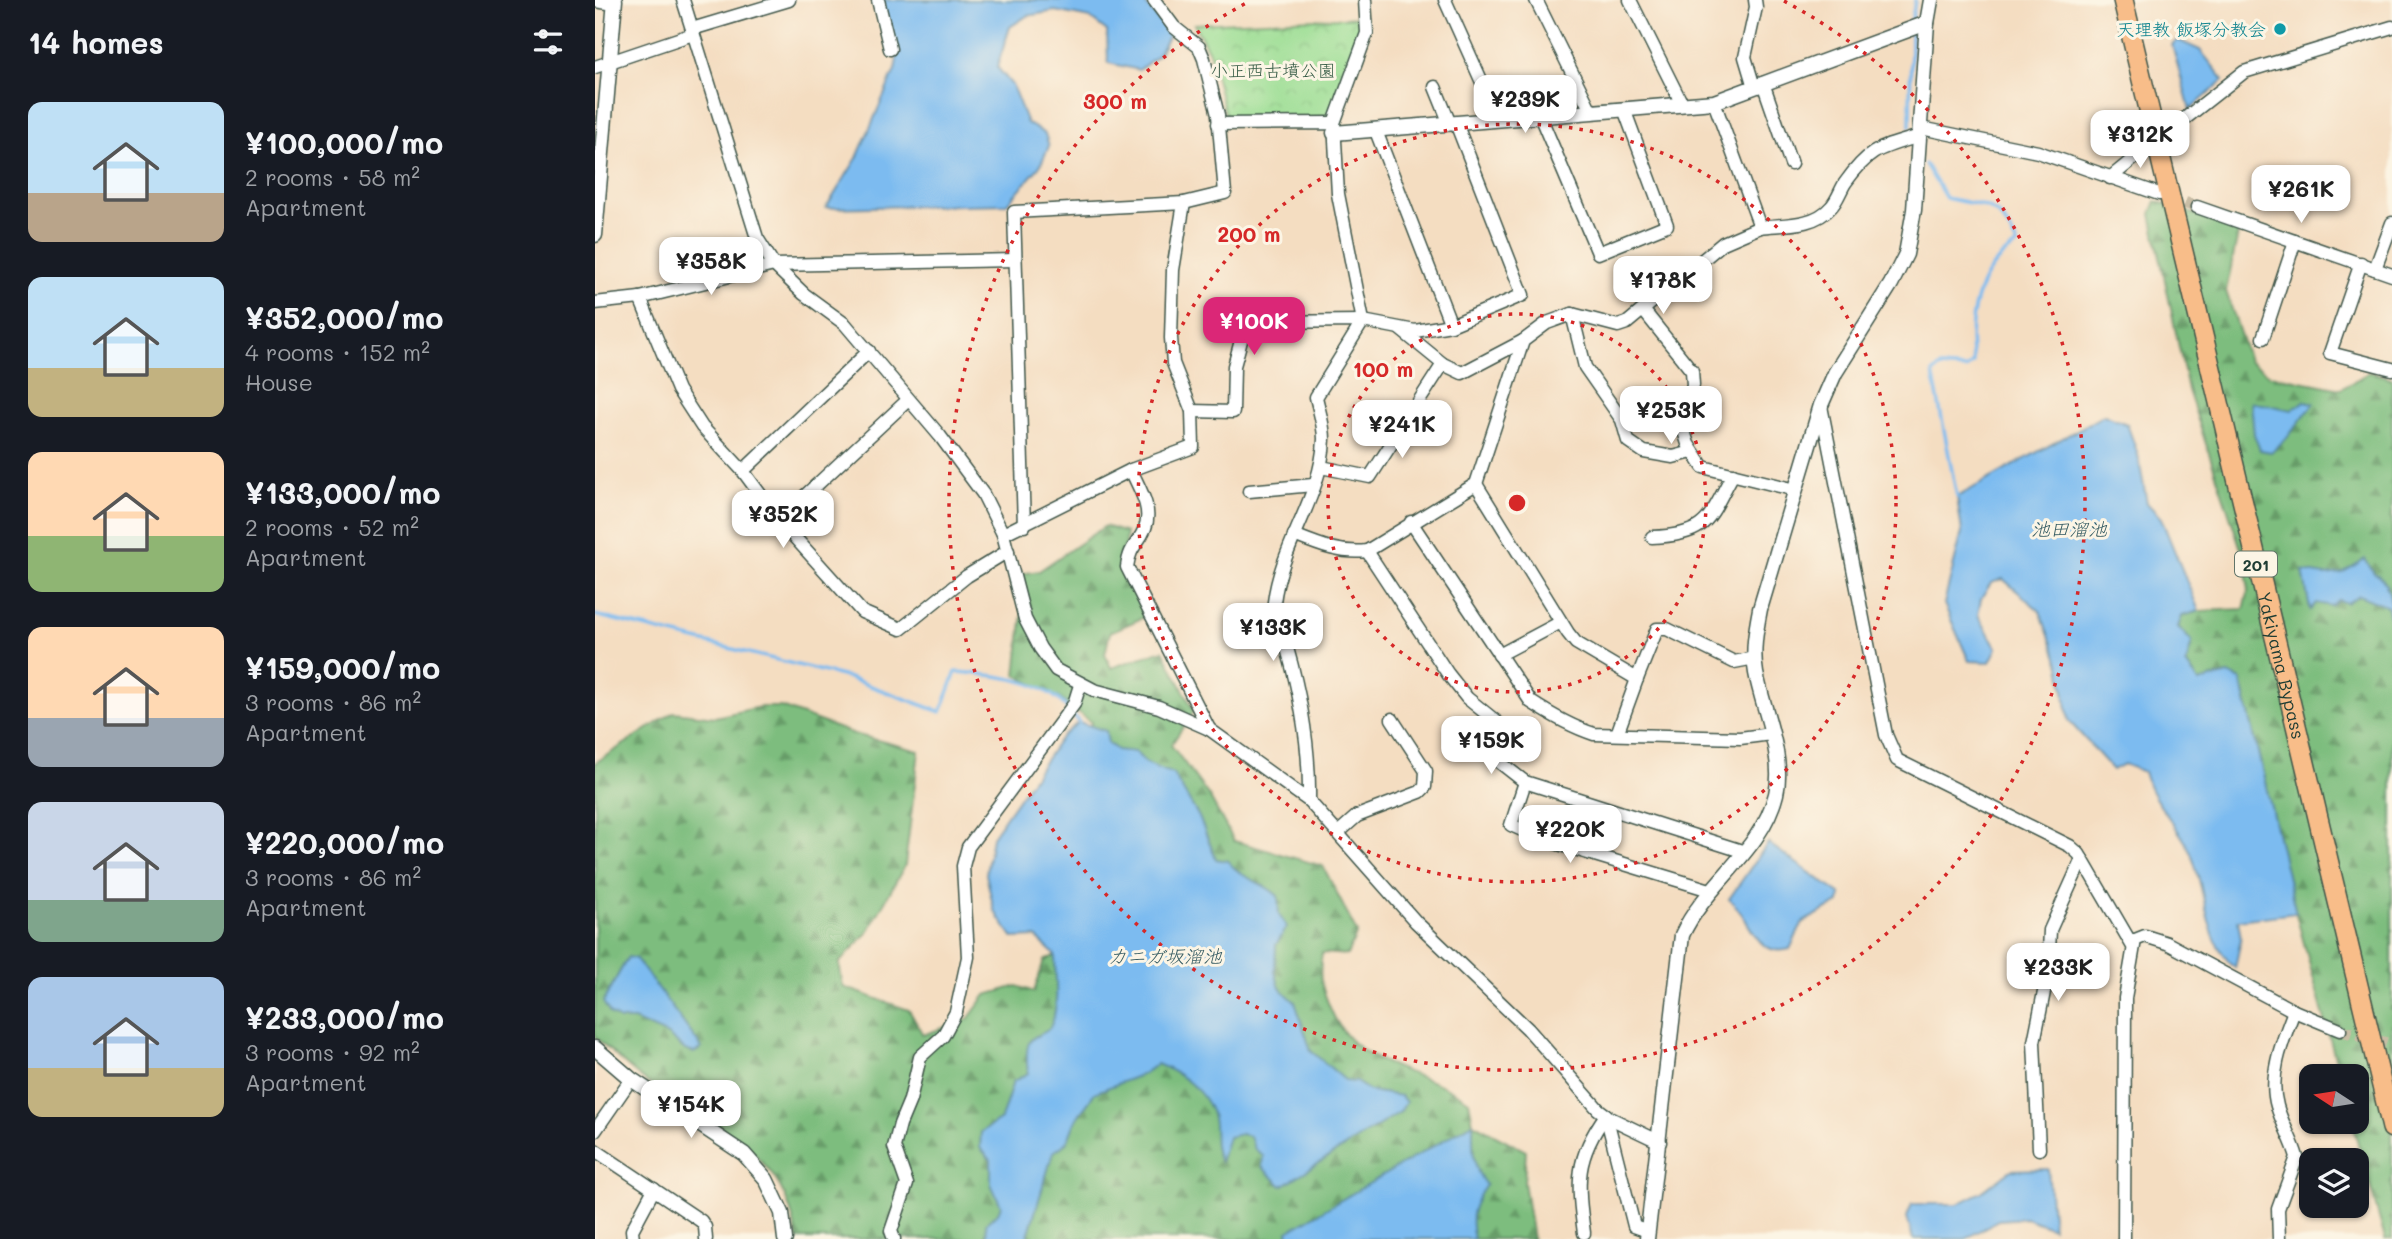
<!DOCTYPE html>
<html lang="en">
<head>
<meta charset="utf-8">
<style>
  body { margin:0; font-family:Mali,"Klee One",sans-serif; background:#242831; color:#f1f3f6; height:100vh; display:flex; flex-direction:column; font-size:26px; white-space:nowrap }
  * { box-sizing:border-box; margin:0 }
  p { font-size:23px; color:#9ea1a6 }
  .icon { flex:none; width:38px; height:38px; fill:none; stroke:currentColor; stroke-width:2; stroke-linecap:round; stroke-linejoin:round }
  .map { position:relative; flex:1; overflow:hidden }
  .details { display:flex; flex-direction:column; background:#171b24; width:595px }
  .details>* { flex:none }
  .needle { width:46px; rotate:282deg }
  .controls { position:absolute; left:1704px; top:1064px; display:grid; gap:14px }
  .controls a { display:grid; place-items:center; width:70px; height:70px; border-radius:14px; background:#171b24; box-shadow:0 2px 5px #0004; font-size:35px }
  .price { position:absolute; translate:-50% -60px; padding:0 16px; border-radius:14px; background:#fff; color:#222; font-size:23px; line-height:46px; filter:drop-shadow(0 2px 4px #0008) }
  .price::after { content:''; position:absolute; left:50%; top:42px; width:21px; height:16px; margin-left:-10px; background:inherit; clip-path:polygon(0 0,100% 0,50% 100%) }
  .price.current { background:#db2777; color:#fff }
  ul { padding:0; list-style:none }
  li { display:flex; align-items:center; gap:21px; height:175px; padding:0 28px }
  li span { display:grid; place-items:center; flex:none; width:196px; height:140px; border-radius:14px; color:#555 }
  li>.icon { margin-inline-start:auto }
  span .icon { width:84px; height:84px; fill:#fffc; stroke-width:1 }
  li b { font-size:30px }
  h2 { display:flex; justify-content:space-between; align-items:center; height:84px; padding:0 28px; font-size:30px }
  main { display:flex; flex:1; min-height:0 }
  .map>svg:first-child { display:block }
  .forest { fill:url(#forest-firs); stroke:#4e7d59; stroke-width:2 }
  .park { fill:url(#park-crowns); stroke:#5e8e64; stroke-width:2 }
  .water { fill:#7bbbf0; stroke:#4d7c92; stroke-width:2 }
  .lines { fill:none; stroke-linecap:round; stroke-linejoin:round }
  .stream { stroke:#7bbbf0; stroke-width:3.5 }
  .minor-tunnel { stroke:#c9bda5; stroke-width:12; stroke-dasharray:12 6; stroke-linecap:butt }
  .minor-casing { stroke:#3f5549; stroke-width:15 }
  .tertiary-casing { stroke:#3f5549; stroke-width:17 }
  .trunk-casing { stroke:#3f5549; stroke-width:22 }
  .minor { stroke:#fff; stroke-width:12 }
  .tertiary { stroke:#fff; stroke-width:14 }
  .trunk { stroke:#f8bd89; stroke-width:19 }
  .ring { fill:none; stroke:#d62828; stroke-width:3.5; stroke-dasharray:3.5 7 }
  .culture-dot { fill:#0f9aa8; stroke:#fcf5e5; stroke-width:2.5 }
  .labels { text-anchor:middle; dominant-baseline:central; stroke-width:6; stroke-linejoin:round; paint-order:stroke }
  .shield { fill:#fcf5e5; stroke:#617469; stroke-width:2 }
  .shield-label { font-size:16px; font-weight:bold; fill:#1f3d34 }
  .culture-label { font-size:18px; fill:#0d838f; stroke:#fcf5e5; text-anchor:end }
  .park-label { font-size:18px; fill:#385d47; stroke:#fcf5e5 }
  .street-label { font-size:18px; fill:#1f3d34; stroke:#fcf5e5 }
  .water-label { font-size:19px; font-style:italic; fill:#365c63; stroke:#fcf5e5 }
  .centre { fill:#d62828; stroke:#fcf5e5; stroke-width:3.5 }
  .ring-label { font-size:21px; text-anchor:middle; font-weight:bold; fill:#d62828; stroke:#fcf5e5; stroke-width:6; stroke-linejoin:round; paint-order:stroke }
</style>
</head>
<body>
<main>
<section class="details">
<h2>14 homes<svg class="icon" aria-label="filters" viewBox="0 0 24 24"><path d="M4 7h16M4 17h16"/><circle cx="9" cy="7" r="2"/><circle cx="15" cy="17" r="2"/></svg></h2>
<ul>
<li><span style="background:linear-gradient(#bfe0f5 65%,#b9a48a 0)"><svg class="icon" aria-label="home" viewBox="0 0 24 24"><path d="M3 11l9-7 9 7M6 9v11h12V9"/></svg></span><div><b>¥100,000/mo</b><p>2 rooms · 58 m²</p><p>Apartment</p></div></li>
<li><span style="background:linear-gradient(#bfe0f5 65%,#c2b280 0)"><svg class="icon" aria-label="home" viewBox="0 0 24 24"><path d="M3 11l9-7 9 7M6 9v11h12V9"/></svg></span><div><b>¥352,000/mo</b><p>4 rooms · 152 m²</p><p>House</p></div></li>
<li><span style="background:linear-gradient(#ffd9b3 60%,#8fb573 0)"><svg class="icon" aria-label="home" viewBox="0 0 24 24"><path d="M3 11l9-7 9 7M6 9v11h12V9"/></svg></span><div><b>¥133,000/mo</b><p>2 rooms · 52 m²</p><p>Apartment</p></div></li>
<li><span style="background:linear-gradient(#ffd9b3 65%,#9aa5b1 0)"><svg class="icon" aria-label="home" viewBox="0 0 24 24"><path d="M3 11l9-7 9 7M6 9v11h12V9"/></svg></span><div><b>¥159,000/mo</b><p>3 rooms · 86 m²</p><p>Apartment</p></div></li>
<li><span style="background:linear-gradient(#c9d6e8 70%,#7fa58c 0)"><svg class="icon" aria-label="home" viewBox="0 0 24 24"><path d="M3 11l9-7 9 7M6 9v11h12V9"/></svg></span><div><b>¥220,000/mo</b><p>3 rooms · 86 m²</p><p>Apartment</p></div></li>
<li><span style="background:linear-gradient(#a9c7e8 65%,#c2b280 0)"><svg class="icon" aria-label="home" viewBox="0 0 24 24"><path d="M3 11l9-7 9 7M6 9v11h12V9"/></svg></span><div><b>¥233,000/mo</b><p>3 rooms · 92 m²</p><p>Apartment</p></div></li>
</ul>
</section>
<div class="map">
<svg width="1797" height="1239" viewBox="0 0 1797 1239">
  <defs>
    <pattern id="forest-firs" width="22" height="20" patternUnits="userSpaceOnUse" patternTransform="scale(1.75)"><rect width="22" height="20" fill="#7dbd7e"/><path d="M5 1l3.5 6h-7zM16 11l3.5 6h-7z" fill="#669b68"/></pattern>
    <pattern id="park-crowns" width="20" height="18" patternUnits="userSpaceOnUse" patternTransform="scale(1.75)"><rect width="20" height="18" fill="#9cde94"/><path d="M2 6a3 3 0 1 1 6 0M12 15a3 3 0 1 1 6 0" fill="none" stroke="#86bf80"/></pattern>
  </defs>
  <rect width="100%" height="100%" fill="#fcf5e5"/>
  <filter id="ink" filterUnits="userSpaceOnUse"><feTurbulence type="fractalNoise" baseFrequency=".0143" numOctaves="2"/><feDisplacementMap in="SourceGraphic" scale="14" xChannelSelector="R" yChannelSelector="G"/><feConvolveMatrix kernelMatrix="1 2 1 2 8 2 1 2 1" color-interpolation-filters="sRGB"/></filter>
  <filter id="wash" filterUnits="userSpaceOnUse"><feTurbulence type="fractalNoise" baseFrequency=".00686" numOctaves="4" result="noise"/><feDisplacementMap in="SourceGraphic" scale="28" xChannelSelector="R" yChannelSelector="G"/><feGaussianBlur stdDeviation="1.57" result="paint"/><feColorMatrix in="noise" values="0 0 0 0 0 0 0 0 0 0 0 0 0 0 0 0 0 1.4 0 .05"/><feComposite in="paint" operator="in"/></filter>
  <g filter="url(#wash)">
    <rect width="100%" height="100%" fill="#f4ddc1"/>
    <g class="forest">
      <path d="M1561,201L1644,229L1631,291L1654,361L1675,375L1746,389L1774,372L1797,378V1239H1790L1757,1122H1762V1076H1745L1701,914L1646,680L1633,674L1604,682L1591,663L1597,642L1583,627L1587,616L1604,611L1649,609L1654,590L1648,555L1593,390L1556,214Z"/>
      <path d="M510,526L531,533L528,566L552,616L515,632L510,654L516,668L568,650L599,711L576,745L614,796L639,841L728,866L762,933L752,955L727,953C723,979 726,986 736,1010C761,1071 824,1066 874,1101L878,1123L931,1151L929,1182L938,1239H202C190,1146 115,1129 49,1080C32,1067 16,1051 0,1037V763L79,712L120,717L165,707H186L259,734L324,751L310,865L273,932L244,963L248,987L314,1010L328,1035L373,1019L391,995L422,986L439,992L449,961L461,955L496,722L464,698L421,675L430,594L425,574L444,571Z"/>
    </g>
    <path class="park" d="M770,17L769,32L733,118L632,120L614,52L599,24Z"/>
    <g class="water">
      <path d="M287,0H548L574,35L563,55L544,70L513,63L512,31L495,18L460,11L432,16L415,27L402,67L417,85L432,123L450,134L454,146L445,166L412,204L231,208L262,158L300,70L302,59Z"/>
      <path d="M1583,40L1605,50L1629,80L1595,110L1577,45Z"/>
      <path d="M1709,401L1719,403L1691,439L1676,452L1665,450L1659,434L1656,402L1697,410Z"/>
      <path d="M1509,415L1532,424L1543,455L1552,503L1566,518L1604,611L1587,616L1583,627L1597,642L1591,664L1604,682L1633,674L1646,680L1701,913L1643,920L1646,939L1640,968C1607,939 1612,885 1593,847C1579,820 1558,804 1549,772L1529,764L1518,770L1474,721L1465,666L1445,611L1408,579L1396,583L1386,599L1383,615L1402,648L1395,662L1374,661L1349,604L1367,532L1362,497Z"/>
      <path d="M1770,559L1779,573C1797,580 1797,609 1797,629L1793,607L1764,595L1751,603L1743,600L1736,606L1721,603L1715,610L1708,571L1729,575L1747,573Z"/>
      <path d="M484,722L511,731L513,743L522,750L540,752L551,763L578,774L604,817L621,859L633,861C647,880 666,880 683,896L684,915L692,927L681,945L680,972L685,988L700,1002L716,1051L751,1081L761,1082L775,1091L806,1096L811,1102L805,1112L687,1186L667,1167L668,1156L659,1148L655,1136L646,1134L633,1137L625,1162C618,1148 620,1139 619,1124C616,1095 588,1074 562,1064L548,1074L499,1093C495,1102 492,1104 486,1112C473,1129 480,1141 458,1152C450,1181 441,1209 432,1239H392L391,1223L403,1213L406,1206L396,1184V1160L385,1148L386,1132L406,1119L418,1082L433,1073C426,1020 451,1046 458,1020C464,999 460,978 460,955L441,937L418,938L399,910L391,874L397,837L467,736Z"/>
      <path d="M1173,843L1246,895L1244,903L1208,922L1195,949C1159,959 1156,916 1134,899Z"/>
      <path d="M33,957L41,959L107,1048L99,1053L90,1050L73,1035L39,1020H25L15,1014L8,1002Z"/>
      <path d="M878,1123C878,1145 876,1167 891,1185C878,1204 873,1215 879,1239H694L693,1231Z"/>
      <path d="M1453,1169L1458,1228L1431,1218L1403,1220L1370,1239H1318L1312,1217L1317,1204H1363L1385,1193L1416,1170Z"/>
    </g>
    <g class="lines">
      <g class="stream">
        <path d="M1316,26L1320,0"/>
        <path d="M1315,126L1316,33"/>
        <path d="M1330,164L1351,198C1392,208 1402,200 1422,245C1380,271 1372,318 1378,363L1371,369L1345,367L1338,373L1362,497"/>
        <path d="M0,615L251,677L346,712L361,672C397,675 447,678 472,708"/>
        <path d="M476,713L484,722"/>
      </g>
    </g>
  </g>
  <g filter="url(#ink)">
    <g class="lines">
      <g class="minor-tunnel">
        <path d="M1557,144L1583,124"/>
        <path d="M1573,197L1602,207"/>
        <path d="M1745,1030L1797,1045"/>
      </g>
      <g class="minor-casing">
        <g id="minor">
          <path d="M88,0L162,238L179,265L209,294L250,324L345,436L388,494L408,534L430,619L445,648L461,670L499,690L564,707L614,729L714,801L821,922L933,1029L1003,1109L1015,1118L1065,1142"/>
          <path d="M283,0L295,49"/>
          <path d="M850,0L904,120"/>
          <path d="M941,0L996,111"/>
          <path d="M1035,0L1087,104"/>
          <path d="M0,1L20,4"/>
          <path d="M97,29L194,0"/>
          <path d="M0,67L98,34"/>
          <path d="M1168,83L1196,164"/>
          <path d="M840,87L855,124"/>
          <path d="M1159,87L1150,57L1161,7L1160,0"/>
          <path d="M945,116L1003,253L1072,225L1029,109"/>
          <path d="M739,123L772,33L770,0"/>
          <path d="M623,124L739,123L743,194L768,321L721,397C724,410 729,426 729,439C727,496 686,545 679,602C678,618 687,633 692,648C706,697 715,750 714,801"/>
          <path d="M1583,124L1649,72L1797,27"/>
          <path d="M1326,128L1443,152L1564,194"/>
          <path d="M781,131L856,325"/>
          <path d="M1515,178L1548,151"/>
          <path d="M1602,207L1797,275"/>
          <path d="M1165,227C1188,224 1219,227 1236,207C1242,201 1245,191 1250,183C1275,148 1285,148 1325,136"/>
          <path d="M1766,263L1735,353L1797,369"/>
          <path d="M1780,269L1797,223"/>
          <path d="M45,298L83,390L107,427L148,471L184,520L267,612L306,629L372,576L413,551"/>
          <path d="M0,303L45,298L179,265L420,260"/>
          <path d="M1049,311L1097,371L1098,385L1088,428L1093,444L1108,467L1201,490"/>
          <path d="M977,314L990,367L1027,420L1033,441L1049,452L1078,457L1097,452"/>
          <path d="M805,329L848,364L867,373L928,341"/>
          <path d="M1668,338L1700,241"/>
          <path d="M1226,406L1291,735L1302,760L1475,846L1484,854L1537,945"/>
          <path d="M597,411L638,412L639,366L650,326L657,322L768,321L820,331L856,325L928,295L861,123"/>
          <path d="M726,467L775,477L848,364"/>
          <path d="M536,470C544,488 558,509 550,528C543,545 535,545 532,567L614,729"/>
          <path d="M148,471L274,351"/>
          <path d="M881,484L973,633L981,643L1042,679L1062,629H1072L1139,662L1160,658"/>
          <path d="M654,491L718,485"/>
          <path d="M184,520L313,400"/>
          <path d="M816,522L936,702C956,715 977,727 999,734L1145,738L1176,734"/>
          <path d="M429,526L419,212L589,203L630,193L623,115L609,59L604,47L579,27L559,0"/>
          <path d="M408,534L536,470L598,447L597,411L578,363L576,338L578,270L589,203"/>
          <path d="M699,535C724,545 745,554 772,551L881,484L928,341L952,323L977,314L1023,326L1032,323L1128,243L1165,227L1119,102"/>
          <path d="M1057,537C1114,535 1113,519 1138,474"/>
          <path d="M772,551L853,674L872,698L903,723L898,757L930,782L1150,852"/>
          <path d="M904,655L966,622"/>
          <path d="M1022,734L1042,679"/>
          <path d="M930,782L916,825L947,839L1115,890"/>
          <path d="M744,832L762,816L825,792L830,787L831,771L797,719"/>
          <path d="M1011,1115L1039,1226L1053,1231"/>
          <path d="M0,1131L36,1079"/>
          <path d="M1444,1149L1439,1042L1453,972L1455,930L1487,859"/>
          <path d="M0,1150L106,1221L110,1227L111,1239"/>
          <path d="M989,1233C982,1182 980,1158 1011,1115"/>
          <path d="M38,1239L37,1230L59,1189"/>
          <path d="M299,1239L296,1231L312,1184L299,1147L305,1124L315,1100L325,1057L348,1036L361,1012L373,957L368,866L373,847L479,704L485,685"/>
          <path d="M1529,1239L1530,998L1540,940L1550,936L1572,943L1699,1011L1745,1030"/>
          <path d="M1684,1239L1683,1209L1702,1157C1697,1139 1687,1124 1682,1106C1673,1075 1688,1040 1699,1011"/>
        </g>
      </g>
      <g class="tertiary-casing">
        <g id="tertiary">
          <path d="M739,133L1119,102L1332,23"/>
          <path d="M0,235L20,0"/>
          <path d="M0,1048L36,1079L149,1154L171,1179L187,1213L190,1239"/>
          <path d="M1052,1239L1087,935C1111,883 1167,851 1181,794C1190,756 1168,710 1161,673C1157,652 1161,630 1165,609L1226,405L1240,373L1296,284L1311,254L1319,210L1332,23L1336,0"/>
        </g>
      </g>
      <g class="trunk-casing">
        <g id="trunk">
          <path id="s1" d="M1528,0L1797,1128"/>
        </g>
      </g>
      <use href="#minor" class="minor"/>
      <use href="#tertiary" class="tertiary"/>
      <use href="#trunk" class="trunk"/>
    </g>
  </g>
  <g class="ring">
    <circle cx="922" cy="503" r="189"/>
    <circle cx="922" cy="503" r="379"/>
    <path d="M1189 1A568 568 0 1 1 655 1"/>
  </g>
  <circle class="culture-dot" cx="1685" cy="29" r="7"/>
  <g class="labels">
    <rect class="shield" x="1640" y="551.5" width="42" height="25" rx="5"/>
    <g class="shield-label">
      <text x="1661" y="564">201</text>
    </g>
    <g class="culture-label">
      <text x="1671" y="29">天理教 飯塚分教会</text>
    </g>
    <g class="park-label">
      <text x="678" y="70">小正西古墳公園</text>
    </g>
    <g class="street-label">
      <text stroke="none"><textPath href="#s1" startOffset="684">Yakiyama Bypass</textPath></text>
    </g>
    <g class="water-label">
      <text x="1474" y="528">池田溜池</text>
      <text x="570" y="955">カニガ坂溜池</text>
    </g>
  </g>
  <circle cx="922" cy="503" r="10" class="centre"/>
  <g class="ring-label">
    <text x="520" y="109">300 m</text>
    <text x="654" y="242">200 m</text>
    <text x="788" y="377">100 m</text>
  </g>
</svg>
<div class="controls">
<a><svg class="needle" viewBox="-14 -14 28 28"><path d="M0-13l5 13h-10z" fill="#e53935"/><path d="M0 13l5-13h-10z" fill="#9ea1a6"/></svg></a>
<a><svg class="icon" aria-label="layers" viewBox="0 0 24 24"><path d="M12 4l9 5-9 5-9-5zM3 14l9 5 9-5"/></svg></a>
</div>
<b class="price" style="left:930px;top:135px">¥239K</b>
<b class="price" style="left:1545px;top:170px">¥312K</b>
<b class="price" style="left:1706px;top:225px">¥261K</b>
<b class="price" style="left:116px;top:297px">¥358K</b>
<b class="price" style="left:1068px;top:316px">¥178K</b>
<b class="price current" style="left:659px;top:357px">¥100K</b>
<b class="price" style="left:1076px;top:446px">¥253K</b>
<b class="price" style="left:807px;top:460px">¥241K</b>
<b class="price" style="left:188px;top:550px">¥352K</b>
<b class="price" style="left:678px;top:663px">¥133K</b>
<b class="price" style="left:896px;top:776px">¥159K</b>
<b class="price" style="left:975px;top:865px">¥220K</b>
<b class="price" style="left:1463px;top:1003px">¥233K</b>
<b class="price" style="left:96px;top:1140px">¥154K</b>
</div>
</main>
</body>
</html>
